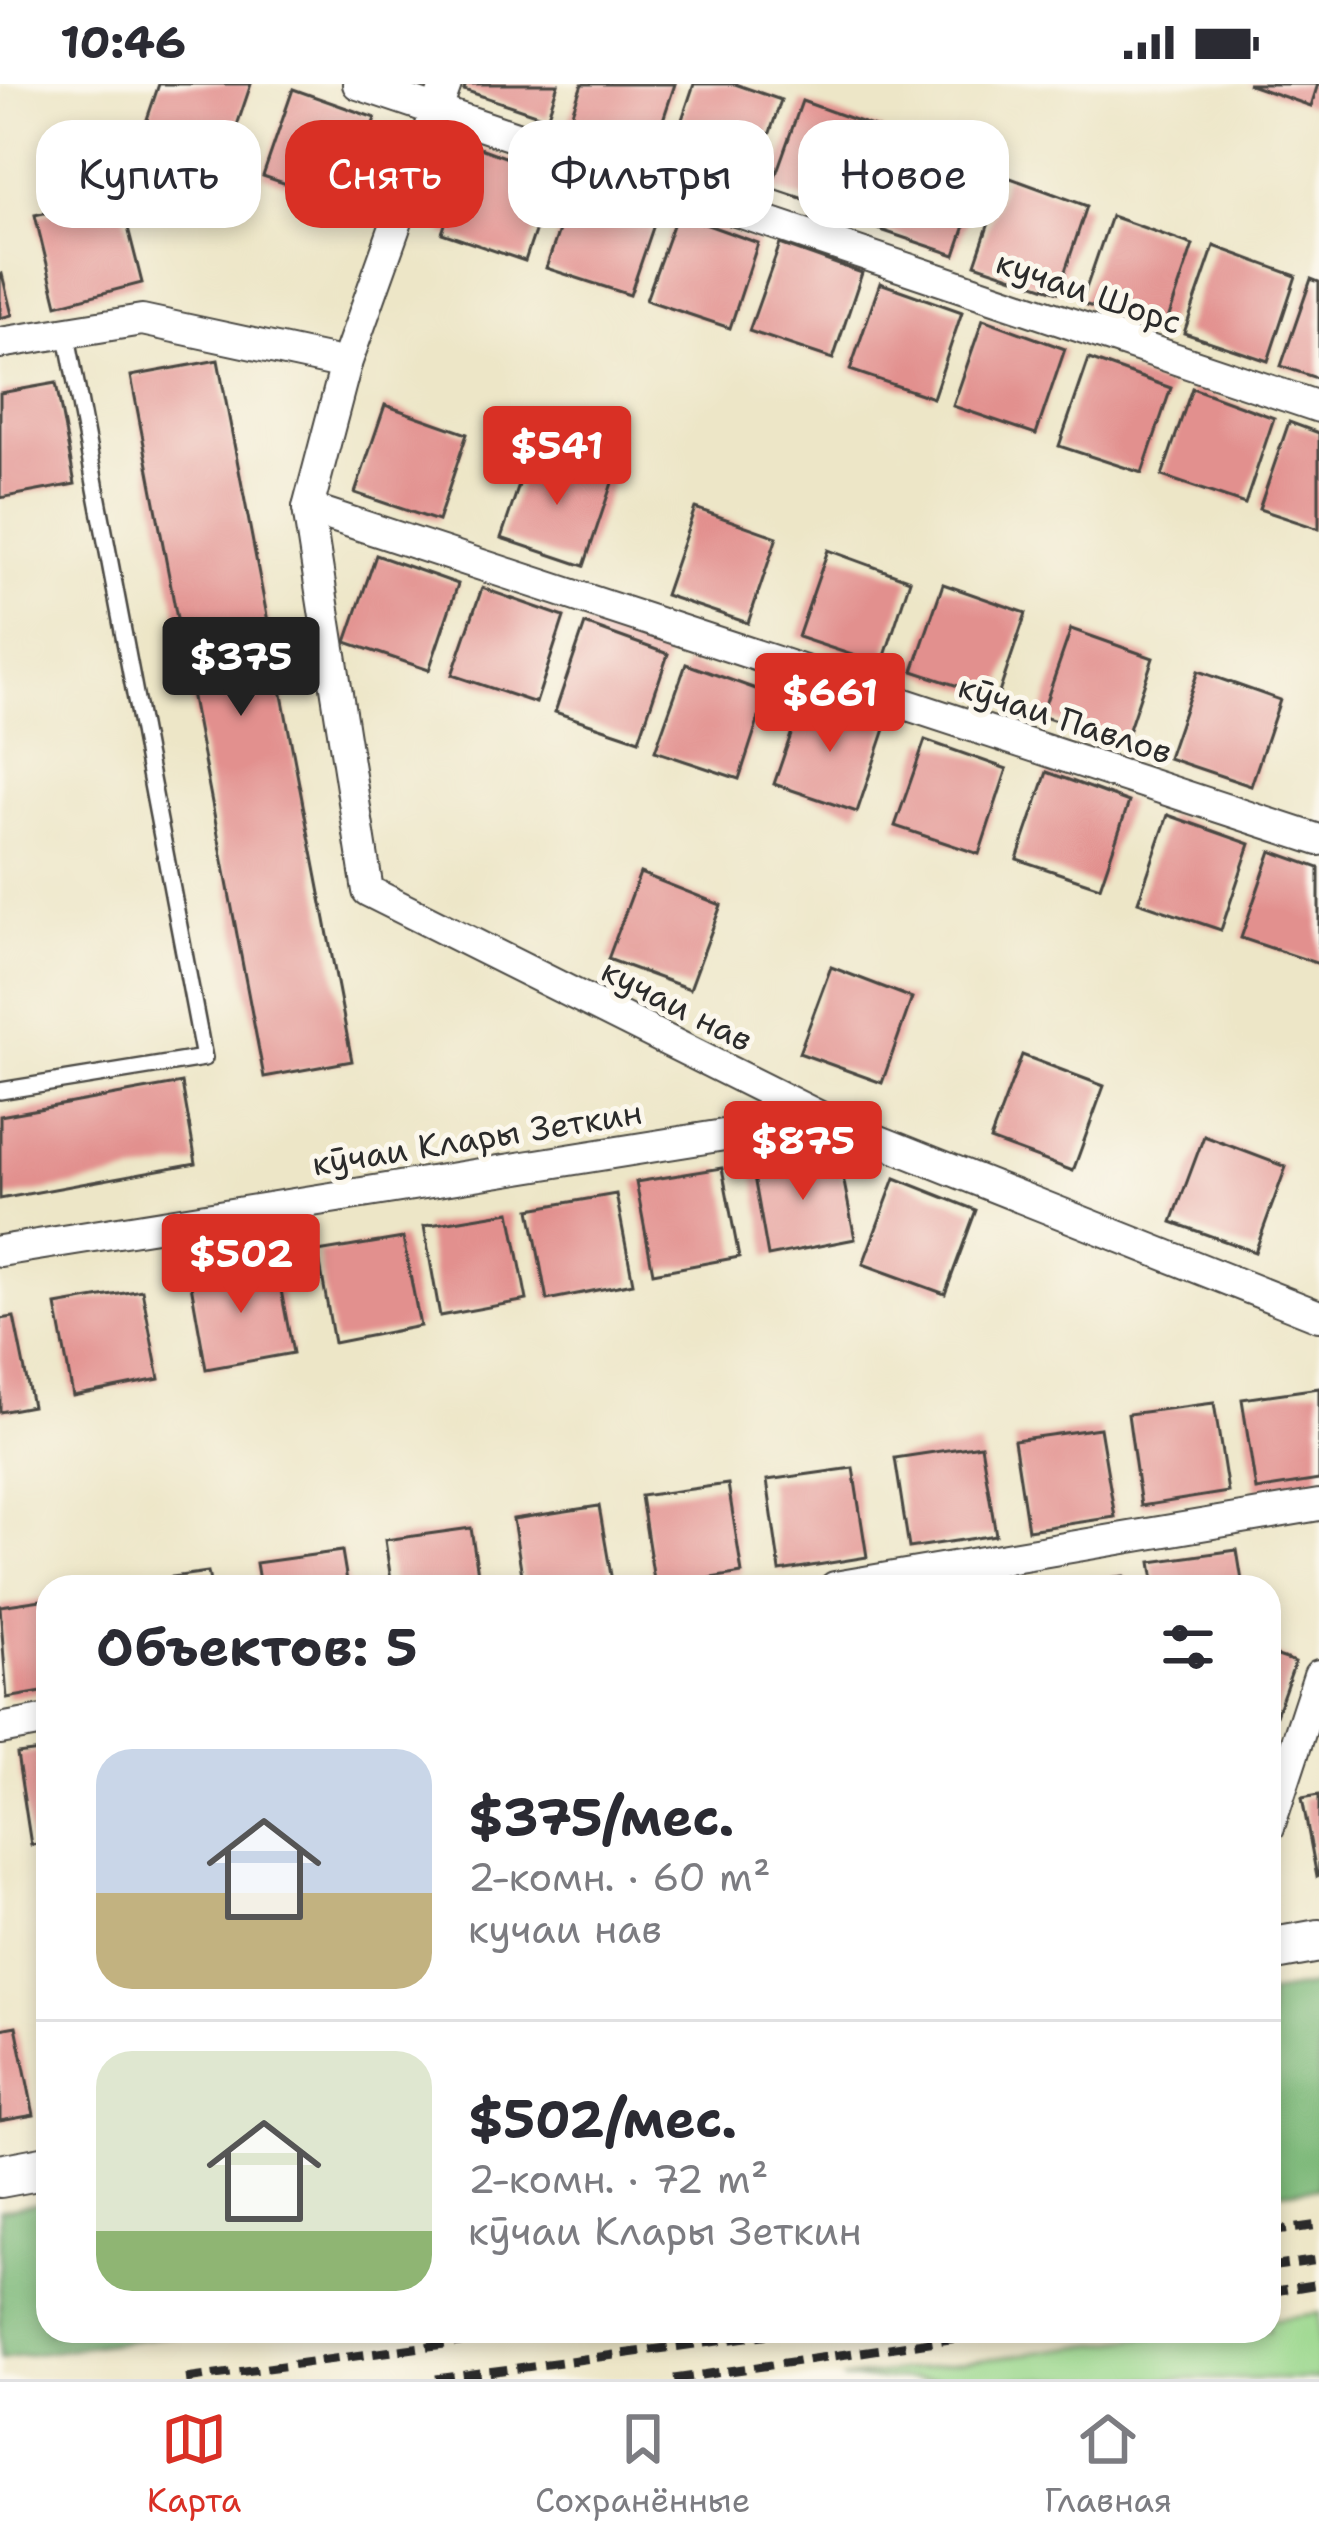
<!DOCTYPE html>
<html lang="ru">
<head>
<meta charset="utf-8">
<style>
  body { margin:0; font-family:"Shantell Sans",sans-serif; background:#f7f7f7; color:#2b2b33; height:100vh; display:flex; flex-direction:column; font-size:45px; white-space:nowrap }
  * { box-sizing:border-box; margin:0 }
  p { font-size:39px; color:#7c7c81 }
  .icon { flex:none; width:66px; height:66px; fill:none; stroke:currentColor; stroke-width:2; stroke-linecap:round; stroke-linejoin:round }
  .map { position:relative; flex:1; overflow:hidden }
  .side { position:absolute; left:36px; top:1491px; width:1245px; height:768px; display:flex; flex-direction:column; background:#fff; border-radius:36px; box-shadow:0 6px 18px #0003 }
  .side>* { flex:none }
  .banner { position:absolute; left:36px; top:36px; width:1248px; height:108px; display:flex; gap:24px }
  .price { position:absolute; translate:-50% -102px; padding:0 27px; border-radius:12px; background:#d93025; color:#fff; font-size:39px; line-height:78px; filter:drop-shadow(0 3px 6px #0008) }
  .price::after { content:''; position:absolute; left:50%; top:72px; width:36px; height:27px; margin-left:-18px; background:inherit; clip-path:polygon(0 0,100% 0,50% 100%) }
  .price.current { background:#222; color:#fff }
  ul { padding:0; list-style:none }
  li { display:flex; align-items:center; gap:36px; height:300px; padding:0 60px }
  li+li { border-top:3px solid #e1e1e2 }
  li span { display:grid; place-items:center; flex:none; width:336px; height:240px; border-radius:36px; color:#555 }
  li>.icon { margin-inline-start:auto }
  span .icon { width:144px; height:144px; fill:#fffc; stroke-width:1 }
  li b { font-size:51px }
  h2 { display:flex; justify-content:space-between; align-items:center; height:144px; padding:0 60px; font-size:51px }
  .pill { padding:0 42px; border-radius:36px; background:#fff; box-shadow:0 6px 18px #0003; font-size:42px; line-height:108px }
  .pill.current { background:#d93025; color:#fff }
  .status { display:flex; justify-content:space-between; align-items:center; height:84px; padding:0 60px; background:#fff; direction:ltr }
  .status svg { height:33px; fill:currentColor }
  .menu { display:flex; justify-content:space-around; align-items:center; height:168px; border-top:3px solid #e1e1e2; background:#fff; font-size:33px; color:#7c7c81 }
  .menu a { display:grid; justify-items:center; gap:6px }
  .menu .current { color:#d93025 }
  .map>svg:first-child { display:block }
  .green { fill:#9ad78c; stroke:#62815c; stroke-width:3 }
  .forest { fill:#7bb878; stroke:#537252; stroke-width:3 }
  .building { fill:#e2908e }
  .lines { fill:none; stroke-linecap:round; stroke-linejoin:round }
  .lane-casing { stroke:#484742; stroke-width:20 }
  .street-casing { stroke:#484742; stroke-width:34 }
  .secondary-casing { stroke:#484742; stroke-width:46 }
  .lane { stroke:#fff; stroke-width:15 }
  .street { stroke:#fff; stroke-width:30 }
  .secondary { stroke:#fff; stroke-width:42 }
  .rail { stroke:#2b2b2b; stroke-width:9; stroke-dasharray:18 9; stroke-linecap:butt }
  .labels { text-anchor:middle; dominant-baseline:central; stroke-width:10; stroke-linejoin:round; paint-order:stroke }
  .street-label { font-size:33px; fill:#2b2b2b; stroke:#fbf7ec }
</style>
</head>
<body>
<div class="status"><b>10:46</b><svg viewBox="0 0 49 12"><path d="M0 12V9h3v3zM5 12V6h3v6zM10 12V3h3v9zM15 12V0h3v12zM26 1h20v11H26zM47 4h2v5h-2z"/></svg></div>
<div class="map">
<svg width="1319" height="2295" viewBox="0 0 1319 2295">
  <rect width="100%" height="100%" fill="#fbf7ec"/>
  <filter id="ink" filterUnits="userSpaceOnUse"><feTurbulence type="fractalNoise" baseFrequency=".00833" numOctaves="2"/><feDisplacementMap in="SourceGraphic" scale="24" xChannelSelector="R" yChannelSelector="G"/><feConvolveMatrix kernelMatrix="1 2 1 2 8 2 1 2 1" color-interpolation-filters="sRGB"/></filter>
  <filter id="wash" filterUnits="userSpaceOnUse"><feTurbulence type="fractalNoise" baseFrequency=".004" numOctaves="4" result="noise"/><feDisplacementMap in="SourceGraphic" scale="48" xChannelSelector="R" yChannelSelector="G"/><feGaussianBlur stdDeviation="2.7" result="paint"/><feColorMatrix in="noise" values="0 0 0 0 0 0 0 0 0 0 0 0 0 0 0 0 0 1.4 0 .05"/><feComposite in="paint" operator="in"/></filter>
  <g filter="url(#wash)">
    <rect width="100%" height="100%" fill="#ede6c7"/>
    <path class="green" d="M1319,2229V2295H841L1191,2247H1269V2236Z"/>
    <g class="forest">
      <path d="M1319,1901V2104L1269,2109V1909Z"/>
      <path d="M48,2118V2247H199L0,2275V2126Z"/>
    </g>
    <g id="blocks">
      <g class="building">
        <path d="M159,0H251L225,77L142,50Z"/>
        <path d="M466,0H558L547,34L464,6Z"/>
        <path d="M582,0H675L652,69L568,40Z"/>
        <path d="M694,0H735L781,16L752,102L669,74Z"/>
        <path d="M1247,0H1318L1311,22Z"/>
        <path d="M293,5L375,34L346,120L263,92Z"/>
        <path d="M802,17L883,46L855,132L771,104Z"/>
        <path d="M902,56L984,86L955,171L872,143Z"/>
        <path d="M472,61L554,91L525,177L442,149Z"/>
        <path d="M1005,92L1087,122L1058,208L975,180Z"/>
        <path d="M576,96L659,126L630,211L546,184Z"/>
        <path d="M120,112L142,199L57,221L35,131Z"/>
        <path d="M677,130L758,159L730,244L646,216Z"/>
        <path d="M1111,132L1193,161L1164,247L1081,219Z"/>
        <path d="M780,160L862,189L833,275L749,247Z"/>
        <path d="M1214,162L1296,192L1268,277L1184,249Z"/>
        <path d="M2,190L12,231L0,234V191Z"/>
        <path d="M1311,195L1319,198V295L1281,282Z"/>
        <path d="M880,199L962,228L933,314L850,286Z"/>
        <path d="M983,235L1065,265L1036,350L953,322Z"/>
        <path d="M1089,275L1171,304L1142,389L1059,362Z"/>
        <path d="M218,276L352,977L264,993L131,292Z"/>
        <path d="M56,299L75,400L0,414V309Z"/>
        <path d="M1192,304L1274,334L1245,420L1162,392Z"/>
        <path d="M385,321L467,350L438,437L355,409Z"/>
        <path d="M1289,338L1319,349V445L1259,425Z"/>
        <path d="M531,366L613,396L584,482L501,454Z"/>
        <path d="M695,424L777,453L748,539L665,511Z"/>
        <path d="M828,466L910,496L882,581L798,553Z"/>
        <path d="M376,471L458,500L429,586L346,558Z"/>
        <path d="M943,500L1026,529L997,615L913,587Z"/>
        <path d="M482,504L564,533L536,619L452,591Z"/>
        <path d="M585,540L668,570L639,656L555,628Z"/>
        <path d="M1071,545L1153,574L1124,660L1041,632Z"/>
        <path d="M686,580L767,609L739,695L655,667Z"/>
        <path d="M1198,587L1280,616L1251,702L1168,674Z"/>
        <path d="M804,613L886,642L857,728L774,700Z"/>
        <path d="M925,656L1007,685L979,770L895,742Z"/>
        <path d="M1047,688L1129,718L1100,803L1017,775Z"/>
        <path d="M1168,731L1250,760L1221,846L1138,818Z"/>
        <path d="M1271,767L1319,784V880L1241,854Z"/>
        <path d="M640,789L721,821L690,905L608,875Z"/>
        <path d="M831,883L912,914L882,999L799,969Z"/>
        <path d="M1022,971L1104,1002L1073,1087L990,1056Z"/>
        <path d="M182,999L196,1079L0,1115V1032Z"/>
        <path d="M1204,1052L1286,1083L1255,1168L1172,1138Z"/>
        <path d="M838,1067L855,1155L768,1172L752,1081Z"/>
        <path d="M722,1084L739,1173L653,1189L636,1098Z"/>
        <path d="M895,1094L976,1126L945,1210L863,1180Z"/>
        <path d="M616,1110L633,1199L547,1216L530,1125Z"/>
        <path d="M510,1128L527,1216L440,1232L424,1142Z"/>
        <path d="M403,1154L420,1242L334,1259L318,1168Z"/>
        <path d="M276,1180L293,1269L206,1285L190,1195Z"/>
        <path d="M142,1206L159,1295L73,1312L56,1221Z"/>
        <path d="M14,1233L32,1322L0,1328V1235Z"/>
        <path d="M1319,1304V1396L1256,1406L1242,1315Z"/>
        <path d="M1214,1319L1228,1408L1141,1422L1128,1330Z"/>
        <path d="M1100,1344L1115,1433L1028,1446L1014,1356Z"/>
        <path d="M981,1361L996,1451L909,1464L895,1374Z"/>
        <path d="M853,1384L867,1473L780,1487L767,1396Z"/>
        <path d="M728,1400L742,1489L655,1503L641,1412Z"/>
        <path d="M599,1422L613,1503H524L513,1435Z"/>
        <path d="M471,1444L480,1503H392L385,1456Z"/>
        <path d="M1237,1466L1243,1503H1155L1151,1478Z"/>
        <path d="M342,1467L348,1503H260L256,1479Z"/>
        <path d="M208,1488L211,1503H122V1500Z"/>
        <path d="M1124,1492L1125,1503H1061L1060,1500Z"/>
        <path d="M48,1515V1607L7,1614L0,1522Z"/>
        <path d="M1269,1569L1295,1578L1270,1648L1269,1647Z"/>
        <path d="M48,1666V1759L31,1761L17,1670Z"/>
        <path d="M1319,1711V1792L1317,1793L1302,1714Z"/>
        <path d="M16,1942L34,2031L0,2037V1945Z"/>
      </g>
    </g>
  </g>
  <g filter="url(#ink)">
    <use href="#blocks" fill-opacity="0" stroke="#484742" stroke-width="3"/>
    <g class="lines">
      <g class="lane-casing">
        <path id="lane" d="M0,1007L204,974L67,252"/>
      </g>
      <g class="street-casing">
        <g id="street">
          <path d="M358,0L1319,323"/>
          <path d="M0,259L142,236L346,280L308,424L1319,756"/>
          <path d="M346,280L446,0"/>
          <path d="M308,424L368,807L824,1035L1319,1232"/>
          <path d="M0,1167L824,1035"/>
          <path d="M835,1503L1319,1421"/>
          <path d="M0,1645L48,1636"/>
          <path d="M1269,1743L1319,1591"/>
        </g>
      </g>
      <g class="secondary-casing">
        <g id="secondary">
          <path d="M1269,1866L1319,1857"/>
          <path d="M0,2092L48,2083"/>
        </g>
      </g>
      <use href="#lane" class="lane"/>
      <use href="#street" class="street"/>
      <use href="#secondary" class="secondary"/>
      <g class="rail">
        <path d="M1269,2148L1319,2141"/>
        <path d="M1269,2183L1319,2176"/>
        <path d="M1269,2208L1319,2200"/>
        <path d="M186,2295L540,2247"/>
        <path d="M436,2295L792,2247"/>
        <path d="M674,2295L1006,2247"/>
      </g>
    </g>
  </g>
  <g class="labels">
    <g class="street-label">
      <text transform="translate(1089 208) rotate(19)">кучаи Шорс</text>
      <text transform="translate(1065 635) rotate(18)">кӯчаи Павлов</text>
      <text transform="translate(677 921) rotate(27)">кучаи нав</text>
      <text transform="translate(477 1054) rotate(-9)">кӯчаи Клары Зеткин</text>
    </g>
  </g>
</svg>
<b class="price" style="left:557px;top:424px">$541</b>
<b class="price current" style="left:241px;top:635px">$375</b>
<b class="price" style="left:830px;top:671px">$661</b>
<b class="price" style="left:803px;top:1119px">$875</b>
<b class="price" style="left:241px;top:1232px">$502</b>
<div class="banner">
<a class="pill">Купить</a>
<a class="pill current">Снять</a>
<a class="pill">Фильтры</a>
<a class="pill">Новое</a>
</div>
<section class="side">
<h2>Объектов: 5<svg class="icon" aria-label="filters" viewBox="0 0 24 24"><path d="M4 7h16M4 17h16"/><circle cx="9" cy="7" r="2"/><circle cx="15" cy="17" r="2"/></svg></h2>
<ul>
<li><span style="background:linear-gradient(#c9d6e8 60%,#c2b280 0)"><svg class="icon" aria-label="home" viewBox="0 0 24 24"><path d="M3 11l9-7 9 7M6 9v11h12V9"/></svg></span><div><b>$375/мес.</b><p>2-комн. · 60 m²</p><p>кучаи нав</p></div></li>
<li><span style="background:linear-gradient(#dfe7d0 75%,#8fb573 0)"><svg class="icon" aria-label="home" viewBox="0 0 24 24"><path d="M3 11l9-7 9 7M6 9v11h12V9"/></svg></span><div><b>$502/мес.</b><p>2-комн. · 72 m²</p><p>кӯчаи Клары Зеткин</p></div></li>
</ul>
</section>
</div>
<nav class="menu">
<a class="current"><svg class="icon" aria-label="map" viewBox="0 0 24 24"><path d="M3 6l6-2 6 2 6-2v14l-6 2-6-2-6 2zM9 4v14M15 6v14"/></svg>Карта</a>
<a><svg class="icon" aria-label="saved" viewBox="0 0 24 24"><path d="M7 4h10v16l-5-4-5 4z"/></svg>Сохранённые</a>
<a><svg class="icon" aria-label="home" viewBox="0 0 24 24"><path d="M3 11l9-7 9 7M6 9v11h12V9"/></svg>Главная</a>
</nav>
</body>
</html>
